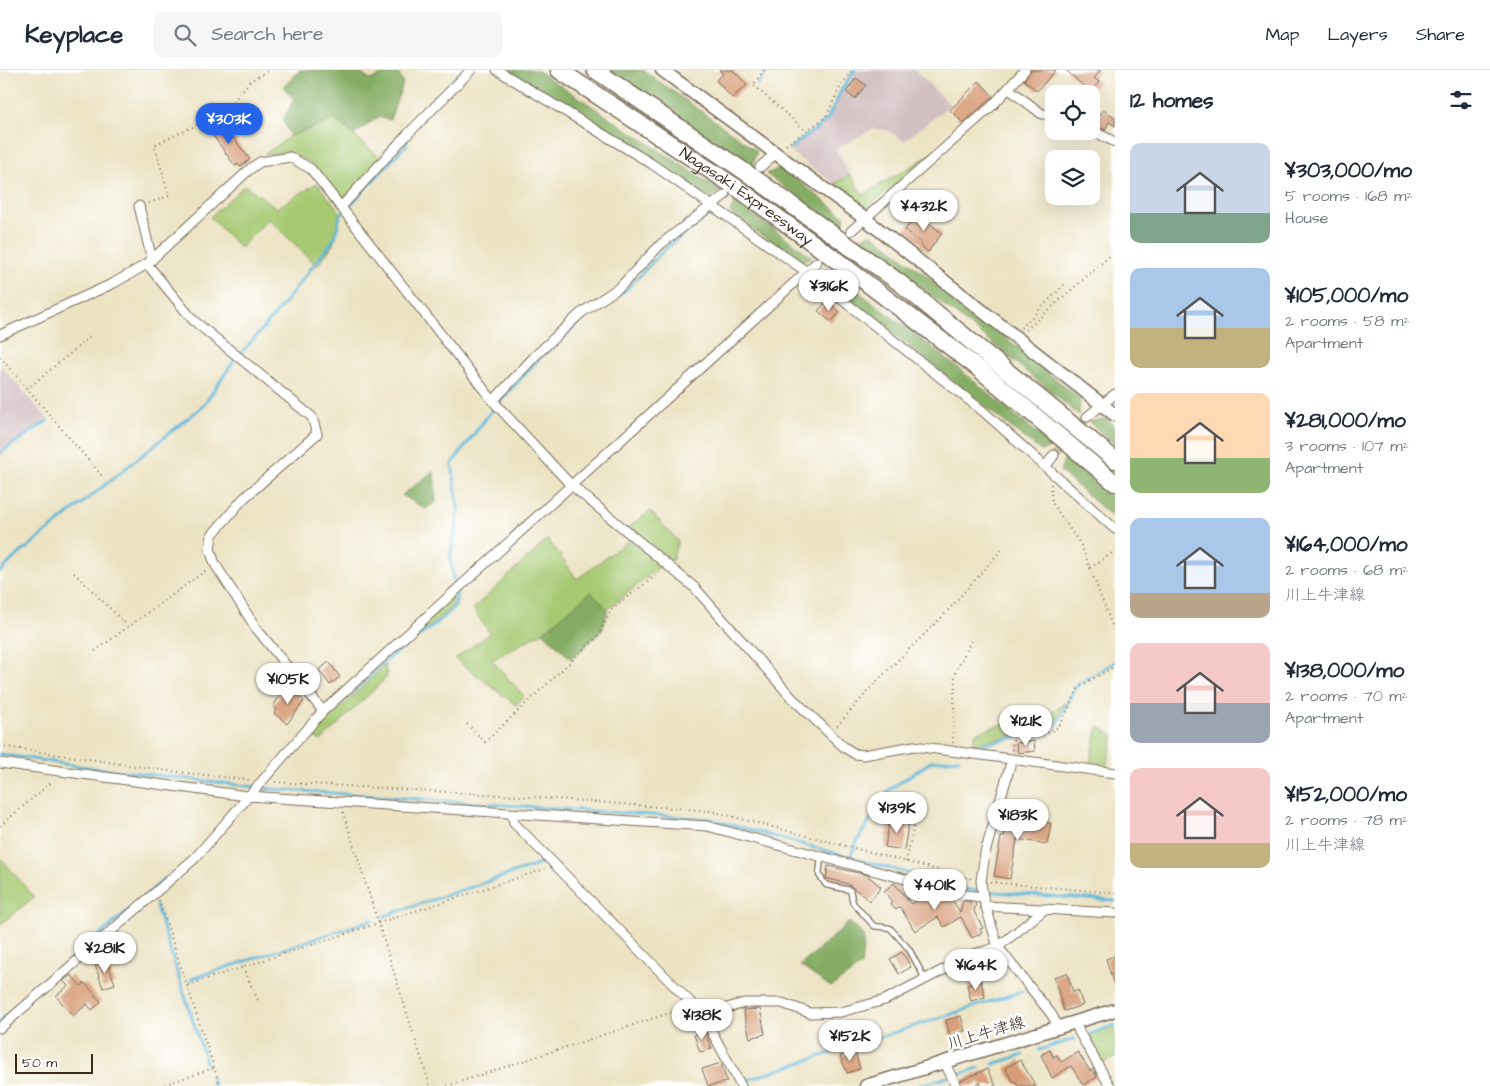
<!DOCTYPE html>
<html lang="en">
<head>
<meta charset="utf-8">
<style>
  body { margin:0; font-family:"Architects Daughter","Klee One",sans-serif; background:#f6f6f7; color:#1f2937; height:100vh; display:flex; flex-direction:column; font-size:19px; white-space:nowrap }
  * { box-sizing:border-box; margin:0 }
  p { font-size:16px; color:#747a83 }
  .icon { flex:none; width:28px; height:28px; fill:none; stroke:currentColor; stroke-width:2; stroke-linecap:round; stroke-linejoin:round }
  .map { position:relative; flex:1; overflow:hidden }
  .panel { display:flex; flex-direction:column; background:#fff; width:375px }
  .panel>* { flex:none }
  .fabs { position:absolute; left:1045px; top:15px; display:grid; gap:10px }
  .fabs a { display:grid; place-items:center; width:55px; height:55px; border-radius:10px; background:#fff; box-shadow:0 5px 20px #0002; font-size:25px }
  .scale { position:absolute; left:15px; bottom:12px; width:78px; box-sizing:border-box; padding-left:5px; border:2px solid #3b2a1e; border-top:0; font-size:14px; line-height:18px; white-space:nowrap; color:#3b2a1e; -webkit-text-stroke:4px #fff; paint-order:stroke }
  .price { position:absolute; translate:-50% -42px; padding:0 11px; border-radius:18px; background:#fff; color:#222; font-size:16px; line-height:32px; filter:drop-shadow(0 1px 2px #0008) }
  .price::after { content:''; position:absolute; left:50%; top:30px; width:15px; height:11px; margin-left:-8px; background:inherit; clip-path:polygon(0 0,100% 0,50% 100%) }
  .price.active { background:#2563eb; color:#fff }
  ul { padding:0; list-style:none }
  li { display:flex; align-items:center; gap:15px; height:125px; padding:0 15px }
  li span { display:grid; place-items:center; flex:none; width:140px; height:100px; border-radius:10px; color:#555 }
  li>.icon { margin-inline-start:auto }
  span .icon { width:60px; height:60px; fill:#fffc; stroke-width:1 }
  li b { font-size:21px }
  h2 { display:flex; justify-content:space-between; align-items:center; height:60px; padding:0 15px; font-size:21px }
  header { display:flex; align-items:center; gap:30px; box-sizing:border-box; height:70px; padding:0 25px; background:#fff; border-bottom:1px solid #e0e1e3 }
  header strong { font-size:24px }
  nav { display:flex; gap:28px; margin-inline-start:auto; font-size:18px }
  .search { width:350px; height:45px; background:#f6f6f7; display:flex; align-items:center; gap:12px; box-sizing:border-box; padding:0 18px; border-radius:10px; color:#747a83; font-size:19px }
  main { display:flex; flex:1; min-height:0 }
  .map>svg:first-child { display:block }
  .industrial { fill:#d2bfc1 }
  .green { fill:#a6c972; stroke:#707a48 }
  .forest { fill:#84ad64; stroke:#606c41 }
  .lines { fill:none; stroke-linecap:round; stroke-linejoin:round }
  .stream { stroke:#59b5d7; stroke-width:3 }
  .building { fill:#d89d79 }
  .street-tunnel { stroke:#c9bea2; stroke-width:9; stroke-dasharray:9 4.5; stroke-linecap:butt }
  .lane-casing { stroke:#796b58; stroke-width:7 }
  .street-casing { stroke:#796b58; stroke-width:11 }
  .secondary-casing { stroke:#796b58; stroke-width:15 }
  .highway-casing { stroke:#796b58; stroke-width:19 }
  .path { stroke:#796b58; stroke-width:2; stroke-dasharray:1 4; stroke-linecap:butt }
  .lane { stroke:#fff; stroke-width:4.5 }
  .street { stroke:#fff; stroke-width:9 }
  .secondary { stroke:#fff; stroke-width:12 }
  .highway { stroke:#fff; stroke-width:16 }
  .labels { text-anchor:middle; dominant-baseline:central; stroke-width:5; stroke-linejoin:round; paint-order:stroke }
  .street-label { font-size:16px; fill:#3b2a1e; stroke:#fff }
</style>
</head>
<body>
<header>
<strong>Keyplace</strong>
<div class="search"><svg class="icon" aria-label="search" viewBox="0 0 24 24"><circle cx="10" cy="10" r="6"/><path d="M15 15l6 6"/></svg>Search here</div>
<nav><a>Map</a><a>Layers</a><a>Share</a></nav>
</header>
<main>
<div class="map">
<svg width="1115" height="1016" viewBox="0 0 1115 1016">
  <rect width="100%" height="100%" fill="#fff"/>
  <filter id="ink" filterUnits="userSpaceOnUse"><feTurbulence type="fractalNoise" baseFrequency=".02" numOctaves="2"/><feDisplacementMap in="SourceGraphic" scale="10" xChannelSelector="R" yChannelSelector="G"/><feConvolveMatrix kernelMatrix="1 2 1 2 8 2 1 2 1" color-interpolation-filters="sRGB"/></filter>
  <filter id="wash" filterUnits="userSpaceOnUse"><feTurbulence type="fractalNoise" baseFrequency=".0096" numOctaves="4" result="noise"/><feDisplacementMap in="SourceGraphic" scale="20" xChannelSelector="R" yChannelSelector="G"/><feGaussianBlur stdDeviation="1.12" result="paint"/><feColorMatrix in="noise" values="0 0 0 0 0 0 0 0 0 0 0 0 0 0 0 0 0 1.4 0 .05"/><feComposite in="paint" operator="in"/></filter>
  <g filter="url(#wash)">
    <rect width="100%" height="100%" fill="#ece3c3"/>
    <g class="industrial">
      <path d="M857,0H915L950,35L904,71L887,60L873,59L836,79L850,104L835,114L786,79L826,49Z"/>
      <path d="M0,295L48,349L0,381Z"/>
    </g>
    <g class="green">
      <path d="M335,49L382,89L342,130L308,91L286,82L264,85L290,66Z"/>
      <path d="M933,83L867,138L835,114L850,104L863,125Z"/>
      <path d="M317,113L340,142L333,175L317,196L269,149L240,178L210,147L245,115L277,138Z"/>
      <path d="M650,441L678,471L672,491L629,457Z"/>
      <path d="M548,469L577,509L629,470L662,495L608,539L591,523L543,562L492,590L524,626L516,635L455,589L490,563L473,539Z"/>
      <path d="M454,525L452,537L433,554L395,580Z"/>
      <path d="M385,595L387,607L321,671L311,666Z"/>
      <path d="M1066,632L1055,652L1044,659L973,674L975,663L1003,654L1038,652Z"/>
      <path d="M1098,656L1114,666L1106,699L1089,696Z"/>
      <path d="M0,787L34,827L0,855Z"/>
      <path d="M1115,957V988L1103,993L1086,967Z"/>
    </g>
    <g class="forest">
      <path d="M300,0H356L370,10L392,0H397L403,13L390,50L378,47L354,65L335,49L290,66L283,50L294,29L283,17Z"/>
      <path d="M508,0H537L721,121L709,128L636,79Z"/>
      <path d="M609,0H643L757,81L752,96Z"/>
      <path d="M781,98L845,147L842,158L766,104Z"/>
      <path d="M735,131L812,187L800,192L730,143Z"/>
      <path d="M872,164L988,253L1080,329L1079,345L985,267L857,168Z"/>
      <path d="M827,198L941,284L1054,377L1041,381L824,209Z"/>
      <path d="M1106,348L1115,357V375L1089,352Z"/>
      <path d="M1065,386L1115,431V449L1060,401Z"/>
      <path d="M434,401L436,432L425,439L402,425Z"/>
      <path d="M591,522L608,539L602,561L571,589L543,562Z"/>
      <path d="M849,852L864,866L861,896L831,917L800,896Z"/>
    </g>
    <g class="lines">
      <g class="stream">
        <path d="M758,14L768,0"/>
        <path d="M791,78L827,50L842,19L855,0"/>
        <path d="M0,383L47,351"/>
        <path d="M0,502L13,489L203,336L233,292L274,246L335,168L340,146L407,74L403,60L463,0"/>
        <path d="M455,514L450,488L459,441L452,394L492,340L539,289L584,248L626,220L665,179L710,145"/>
        <path d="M970,677L1046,661L1057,654L1077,615L1115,592"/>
        <path d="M296,678L325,647L391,586L435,555L455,537L457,523"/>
        <path d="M0,684L78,696L272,719L710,749L969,820L1115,831"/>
        <path d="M850,787L857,771L890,719L932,691L959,689"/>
        <path d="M156,836L207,995"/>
        <path d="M384,846L543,793"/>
        <path d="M191,909L372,850"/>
        <path d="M36,920L166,808"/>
        <path d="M0,951L16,937"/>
        <path d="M1087,965L1115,955"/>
        <path d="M1039,980L1074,969"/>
        <path d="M993,994L1023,985"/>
        <path d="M957,1005L979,998"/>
        <path d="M211,1007L214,1016"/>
        <path d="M744,1011L1023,921"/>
        <path d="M918,1016L948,1007"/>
      </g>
    </g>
    <g id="blocks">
      <g class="building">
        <path d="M719,0H733L747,15L732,28L716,10L723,4Z"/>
        <path d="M1031,0H1056L1037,21L1024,10Z"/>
        <path d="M1066,0H1101L1094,8L1099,12L1090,22Z"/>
        <path d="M856,8L866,15L855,29L846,22Z"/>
        <path d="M979,11L993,26L963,53L950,40Z"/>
        <path d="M1103,40L1115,47V56L1109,52L1105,60L1095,54Z"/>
        <path d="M220,51L250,89L240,97L238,94L235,96L209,60Z"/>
        <path d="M917,144L942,163L928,182L920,175L921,173L905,160Z"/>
        <path d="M827,231L840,242L831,252L818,241Z"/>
        <path d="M329,592L340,607L330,615L319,600Z"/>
        <path d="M287,616L304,631L287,654L274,643L277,640L273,636Z"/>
        <path d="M1034,671L1035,681L1018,683L1016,673Z"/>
        <path d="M1008,746L1051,753L1047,774L1017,769L1010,809L994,806L1001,767H1004Z"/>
        <path d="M890,747L909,750L904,780L885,777Z"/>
        <path d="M828,796L867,805L881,817L870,831L848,814L826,808Z"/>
        <path d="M894,813L911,834L930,822L938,832L946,827L951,828L960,842L963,831L976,833L974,842L983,858L980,859L982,863L972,868L961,847L944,857L938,847L915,861L900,837L896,840L890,834L892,832L884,821Z"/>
        <path d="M902,882L911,897L899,904L890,889Z"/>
        <path d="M1115,886V911L1113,912L1106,889Z"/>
        <path d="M107,891L115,914L103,918L95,895Z"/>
        <path d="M1067,903L1073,922L1078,920L1083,935L1064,941L1054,907Z"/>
        <path d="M71,905L81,916L85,913L101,932L92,940L87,934L73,946L56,926L68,916L63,911Z"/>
        <path d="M981,911L985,927L971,931L967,915Z"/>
        <path d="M760,939L765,964L750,968L743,940Z"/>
        <path d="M961,946L965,961L950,965L946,950Z"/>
        <path d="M703,958L712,979L700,982L694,965L697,964L696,960Z"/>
        <path d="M1050,980L1053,987L1057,985L1061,992L1078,982L1090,1001L1093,999L1097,1007L1083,1015L1071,996L1052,1008L1041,985Z"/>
        <path d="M855,981L860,999L847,1003L840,986Z"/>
        <path d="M1020,990L1036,1016H1018L1015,1011L1013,1012L1005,998Z"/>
        <path d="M721,993L727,1012L708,1016L702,999Z"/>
        <path d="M987,999L996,1016H982L980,1012L972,1016H962L960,1011Z"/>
      </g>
    </g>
  </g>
  <g filter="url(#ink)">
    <use href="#blocks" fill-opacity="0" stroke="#796b58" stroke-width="1"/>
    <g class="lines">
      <path class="street-tunnel" d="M1054,385L1087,347"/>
      <g class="lane-casing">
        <path id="lane" d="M821,787L819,805L826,815L850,820L853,833L874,856L890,858L909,879L925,909"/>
      </g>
      <g class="street-casing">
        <g id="street">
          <path d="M497,0L652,94L807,202L984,342L1115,459"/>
          <path d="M1009,19L1042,44L1054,45"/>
          <path d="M1091,60L1115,72"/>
          <path d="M760,97L776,83"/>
          <path d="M139,136L152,190"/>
          <path d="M342,136L401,71L471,0"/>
          <path d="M851,161L992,36L1025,0"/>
          <path d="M147,194L193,250L312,347L317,364L243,429L212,465L210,479L215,494L256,558L323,641"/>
          <path d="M0,265L114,213L147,194L250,99L260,92L290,87L311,99L493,331L570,414L695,518L792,628L844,677L855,684L863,685L914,676L1115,703"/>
          <path d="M493,331L536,285L581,243L620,217L661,174L725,125"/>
          <path d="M1087,347L1115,324"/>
          <path d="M1046,396L1054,385"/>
          <path d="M1012,689L985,783L981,811L983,827L998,877L1052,945L1059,959"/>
          <path d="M0,693L247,726L707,756L965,825L983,827"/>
          <path d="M512,744L514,753L703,945L741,1016"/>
          <path d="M985,836L1115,843"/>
          <path d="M703,945L744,933H782L810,943L841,942L885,930L974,884L998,877L1045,839"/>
          <path d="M1076,953L1079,962L1110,1016"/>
          <path d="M0,958L195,788L323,641L817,192"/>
          <path d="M945,993L956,1016"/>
        </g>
      </g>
      <g class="secondary-casing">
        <g id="secondary">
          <path d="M662,0L864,148L1115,345"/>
          <path d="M866,1016L1115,940"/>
        </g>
      </g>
      <g class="highway-casing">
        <g id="highway">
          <path id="s1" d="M559,0L740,120L839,192L978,298L1115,413"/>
          <path d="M595,0L760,112L900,213L1115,390"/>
        </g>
      </g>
      <g class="path">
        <path d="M764,0L753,15L805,60"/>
        <path d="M786,75L826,47L840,17L852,0"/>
        <path d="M149,133L169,126L155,76L156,74L225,42L250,11L270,0"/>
        <path d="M1021,258L1067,212"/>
        <path d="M1026,260L1112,184"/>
        <path d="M0,287L102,406"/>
        <path d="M27,319L91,266"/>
        <path d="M1051,414L1052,433L1081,475L1115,563"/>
        <path d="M1090,498L1115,481"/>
        <path d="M74,503L129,557"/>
        <path d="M95,581L208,499"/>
        <path d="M467,654L485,672L597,567L612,539L660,502"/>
        <path d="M837,656L877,611L943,546L1003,478"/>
        <path d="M953,673L955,603L971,571"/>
        <path d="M0,676L169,701L250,710"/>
        <path d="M1012,680L1013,670L1045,664L1059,657L1079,617L1115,596"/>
        <path d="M275,712L518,726L711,741L973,809"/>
        <path d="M343,742L430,1016"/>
        <path d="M0,756L53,711"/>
        <path d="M906,792L914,755"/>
        <path d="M990,812L1115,823"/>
        <path d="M159,830L220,1016"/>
        <path d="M243,897L259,933"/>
        <path d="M188,915L545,799"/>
        <path d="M160,1016L214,998"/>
        <path d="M447,1016L682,939"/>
      </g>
      <use href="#lane" class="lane"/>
      <use href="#street" class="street"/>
      <use href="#secondary" class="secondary"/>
      <use href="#highway" class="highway"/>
    </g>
  </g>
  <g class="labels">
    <g class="street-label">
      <text stroke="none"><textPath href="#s1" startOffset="226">Nagasaki Expressway</textPath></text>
      <text transform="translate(986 963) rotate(-17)">川上牛津線</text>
    </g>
  </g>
</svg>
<div class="fabs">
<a><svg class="icon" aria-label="locate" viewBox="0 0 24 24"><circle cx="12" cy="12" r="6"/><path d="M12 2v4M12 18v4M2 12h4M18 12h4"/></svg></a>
<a><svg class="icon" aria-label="layers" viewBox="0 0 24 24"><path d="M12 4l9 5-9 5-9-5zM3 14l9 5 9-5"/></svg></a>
</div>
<div class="scale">50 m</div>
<b class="price active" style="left:229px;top:75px">¥303K</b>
<b class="price" style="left:924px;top:162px">¥432K</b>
<b class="price" style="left:829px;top:242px">¥316K</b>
<b class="price" style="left:288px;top:635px">¥105K</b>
<b class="price" style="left:1026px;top:677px">¥121K</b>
<b class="price" style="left:897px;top:764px">¥139K</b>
<b class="price" style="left:1018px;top:771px">¥183K</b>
<b class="price" style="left:935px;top:841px">¥401K</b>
<b class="price" style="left:105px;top:904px">¥281K</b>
<b class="price" style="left:976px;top:921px">¥164K</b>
<b class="price" style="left:702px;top:971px">¥138K</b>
<b class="price" style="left:850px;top:992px">¥152K</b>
</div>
<section class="panel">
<h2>12 homes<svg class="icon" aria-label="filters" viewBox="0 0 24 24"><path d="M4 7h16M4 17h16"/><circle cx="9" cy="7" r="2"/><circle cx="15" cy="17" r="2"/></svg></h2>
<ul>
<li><span style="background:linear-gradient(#c9d6e8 70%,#7fa58c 0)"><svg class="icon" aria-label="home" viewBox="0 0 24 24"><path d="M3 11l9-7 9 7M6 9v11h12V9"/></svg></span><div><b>¥303,000/mo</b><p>5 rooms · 168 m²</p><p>House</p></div></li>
<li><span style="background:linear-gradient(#a9c7e8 60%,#c2b280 0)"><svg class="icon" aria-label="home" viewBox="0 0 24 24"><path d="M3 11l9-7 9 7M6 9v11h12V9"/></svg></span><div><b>¥105,000/mo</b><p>2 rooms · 58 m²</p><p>Apartment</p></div></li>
<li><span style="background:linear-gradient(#ffd9b3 65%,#8fb573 0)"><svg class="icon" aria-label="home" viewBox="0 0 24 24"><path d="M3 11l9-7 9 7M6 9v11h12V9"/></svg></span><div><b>¥281,000/mo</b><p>3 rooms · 107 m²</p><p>Apartment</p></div></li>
<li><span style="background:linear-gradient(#a9c7e8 75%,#b9a48a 0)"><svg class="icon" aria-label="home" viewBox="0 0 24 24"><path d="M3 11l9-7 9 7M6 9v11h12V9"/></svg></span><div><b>¥164,000/mo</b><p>2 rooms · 68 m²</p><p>川上牛津線</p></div></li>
<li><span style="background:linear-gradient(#f6c9c9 60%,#9aa5b1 0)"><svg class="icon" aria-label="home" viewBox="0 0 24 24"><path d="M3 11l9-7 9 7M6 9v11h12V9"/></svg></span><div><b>¥138,000/mo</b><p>2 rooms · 70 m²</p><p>Apartment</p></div></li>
<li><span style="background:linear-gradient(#f6c9c9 75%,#c2b280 0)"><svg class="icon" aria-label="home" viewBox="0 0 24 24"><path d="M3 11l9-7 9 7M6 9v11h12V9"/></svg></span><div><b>¥152,000/mo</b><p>2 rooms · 78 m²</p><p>川上牛津線</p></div></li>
</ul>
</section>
</main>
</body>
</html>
